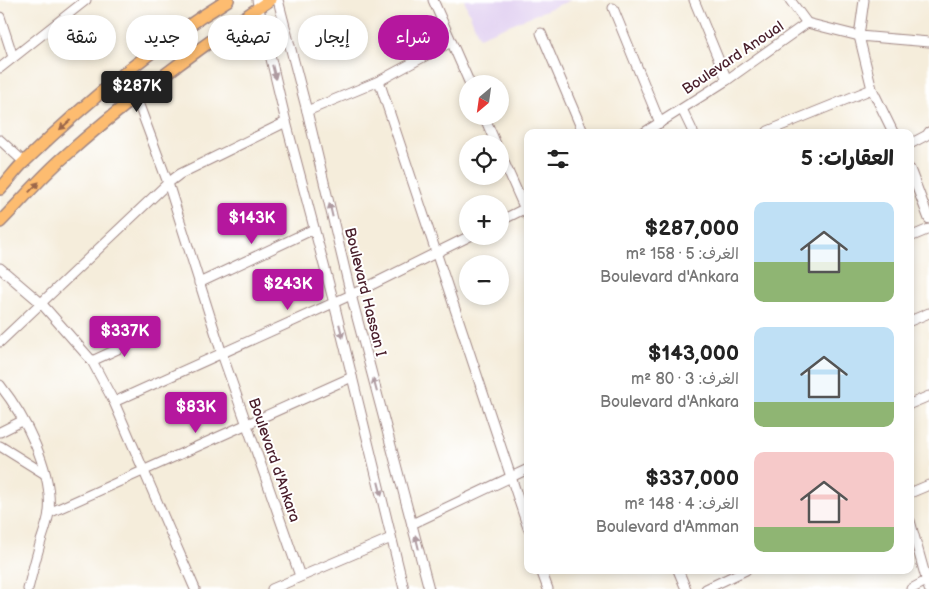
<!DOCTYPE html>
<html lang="ar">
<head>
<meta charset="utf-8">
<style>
  body { margin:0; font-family:"Balsamiq Sans","Playpen Sans Arabic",sans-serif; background:#f6f6f6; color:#222; direction:rtl; height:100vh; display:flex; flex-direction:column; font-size:19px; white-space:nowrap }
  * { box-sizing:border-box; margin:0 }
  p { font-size:16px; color:#767676 }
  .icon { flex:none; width:28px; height:28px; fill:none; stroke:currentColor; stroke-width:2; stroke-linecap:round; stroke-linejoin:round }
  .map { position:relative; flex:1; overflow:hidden; direction:ltr }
  .sheet { position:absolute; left:524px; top:129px; width:390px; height:445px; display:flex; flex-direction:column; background:#fff; border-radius:10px; box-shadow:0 2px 8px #0003; direction:rtl }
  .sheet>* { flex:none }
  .banner { position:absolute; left:15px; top:15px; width:434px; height:45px; direction:rtl; display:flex; gap:10px }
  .needle { width:32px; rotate:209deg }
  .controls { position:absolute; left:459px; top:75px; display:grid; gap:10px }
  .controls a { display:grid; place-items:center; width:50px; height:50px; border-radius:50%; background:#fff; box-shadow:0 2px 8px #0003; font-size:25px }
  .price { position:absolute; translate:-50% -42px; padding:0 11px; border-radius:5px; background:#b5179e; color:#fff; font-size:16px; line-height:32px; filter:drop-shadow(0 1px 2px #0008) }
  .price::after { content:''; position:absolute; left:50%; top:30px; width:15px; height:11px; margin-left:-8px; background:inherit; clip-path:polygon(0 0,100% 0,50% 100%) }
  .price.selected { background:#222; color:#fff }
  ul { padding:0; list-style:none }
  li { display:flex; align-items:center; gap:15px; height:125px; padding:0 20px }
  li span { display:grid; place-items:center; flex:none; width:140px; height:100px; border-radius:10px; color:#555 }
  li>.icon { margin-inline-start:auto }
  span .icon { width:60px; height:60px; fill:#fffc; stroke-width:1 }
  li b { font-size:21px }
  h2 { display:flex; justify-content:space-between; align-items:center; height:60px; padding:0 20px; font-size:21px }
  .tag { padding:0 18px; border-radius:22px; background:#fff; box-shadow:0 2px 8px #0003; font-size:18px; line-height:45px }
  .tag.selected { background:#b5179e; color:#fff }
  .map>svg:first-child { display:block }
  .built { fill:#e3d3f2 }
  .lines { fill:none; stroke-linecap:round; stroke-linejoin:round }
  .minor-casing { stroke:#a08683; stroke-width:11 }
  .major-casing { stroke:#a08683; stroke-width:14 }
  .minor { stroke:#fff; stroke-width:9 }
  .major { stroke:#fdbc70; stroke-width:11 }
  .oneway { fill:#ae9aa0 }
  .oneway2 { fill:#9b664a }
  .labels { text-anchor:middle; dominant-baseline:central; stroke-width:4; stroke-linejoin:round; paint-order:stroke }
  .street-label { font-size:15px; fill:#4a1f2b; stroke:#fff }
</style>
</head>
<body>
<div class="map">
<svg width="929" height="589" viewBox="0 0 929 589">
  <rect width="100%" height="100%" fill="#fff"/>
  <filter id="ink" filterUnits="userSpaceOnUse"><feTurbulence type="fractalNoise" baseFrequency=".02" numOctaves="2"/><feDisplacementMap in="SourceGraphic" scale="10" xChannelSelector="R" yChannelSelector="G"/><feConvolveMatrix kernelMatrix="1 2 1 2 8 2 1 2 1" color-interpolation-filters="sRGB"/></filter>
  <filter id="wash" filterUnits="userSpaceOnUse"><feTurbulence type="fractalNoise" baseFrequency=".0096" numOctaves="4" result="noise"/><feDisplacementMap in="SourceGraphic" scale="20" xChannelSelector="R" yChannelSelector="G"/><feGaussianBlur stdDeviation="1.12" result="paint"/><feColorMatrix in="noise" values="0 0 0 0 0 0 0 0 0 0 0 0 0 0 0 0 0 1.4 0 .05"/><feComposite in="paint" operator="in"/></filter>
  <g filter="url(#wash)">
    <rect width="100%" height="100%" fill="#f5eddb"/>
    <path class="built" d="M464,0H571L479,37Z"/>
  </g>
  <g filter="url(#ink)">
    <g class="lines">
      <g class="minor-casing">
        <g id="minor">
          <path d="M257,0L286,122L334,303L404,589"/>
          <path d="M278,0L307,111L351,295L429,589"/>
          <path d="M433,0L470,84"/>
          <path d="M694,0L727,80"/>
          <path d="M790,0L807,23"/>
          <path d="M864,0L859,36L872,89L893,132"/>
          <path d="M613,8L660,123"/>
          <path d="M0,17L13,57"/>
          <path d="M541,33L583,132"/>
          <path d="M0,68L86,0"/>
          <path d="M379,81L528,528"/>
          <path d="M136,97L168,183L222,354L300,576"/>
          <path d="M682,109L693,132"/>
          <path d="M307,111L379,81L451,42"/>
          <path d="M484,116L496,144"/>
          <path d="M768,131L872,89"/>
          <path d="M645,132L727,80L807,23L859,36L929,42"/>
          <path d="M0,140L24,162"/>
          <path d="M910,144L927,135L929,132"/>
          <path d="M500,153L528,216"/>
          <path d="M910,169L929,219"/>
          <path d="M500,221L528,207"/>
          <path d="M910,237L929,229"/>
          <path d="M0,268L41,303L92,361L114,402L195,589"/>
          <path d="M199,283L314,229"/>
          <path d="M910,321L929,313"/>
          <path d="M0,342L168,183L180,174L286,122"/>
          <path d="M92,361L148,335"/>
          <path d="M0,385C25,417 53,470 49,512C48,521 44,532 41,541C36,557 32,573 28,589"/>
          <path d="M114,402L351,295L470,236"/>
          <path d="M910,404L929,396"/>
          <path d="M0,432L22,421"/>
          <path d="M0,446L45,474"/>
          <path d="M910,493L929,485"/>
          <path d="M49,513L352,377"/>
          <path d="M910,521L929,589"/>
          <path d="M412,524L528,469"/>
          <path d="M541,570L548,589"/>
          <path d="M678,570L686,589"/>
          <path d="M272,589L391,538"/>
          <path d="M706,589L746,570"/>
          <path d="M911,589L926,581"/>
        </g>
      </g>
      <g class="major-casing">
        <g id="major">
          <path d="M0,189C9,180 16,169 25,161C87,101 155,45 228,0"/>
          <path d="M0,222C21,201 41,177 64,157C128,99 199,48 270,0"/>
        </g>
      </g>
      <use href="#minor" class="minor"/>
      <use href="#major" class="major"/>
    </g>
    <defs><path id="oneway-solid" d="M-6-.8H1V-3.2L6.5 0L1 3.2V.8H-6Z" transform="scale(1.25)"/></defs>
    <g class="oneway">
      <use href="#oneway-solid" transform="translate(274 72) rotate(76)"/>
      <use href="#oneway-solid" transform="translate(331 210) rotate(-103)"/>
      <use href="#oneway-solid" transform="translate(341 331) rotate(76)"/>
      <use href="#oneway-solid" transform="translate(375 385) rotate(-105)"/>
      <use href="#oneway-solid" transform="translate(380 489) rotate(76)"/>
      <use href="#oneway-solid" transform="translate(417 542) rotate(-104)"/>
    </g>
    <g class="oneway2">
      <use href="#oneway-solid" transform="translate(65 125) rotate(139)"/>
      <use href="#oneway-solid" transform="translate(34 187) rotate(-46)"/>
    </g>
  </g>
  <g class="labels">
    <g class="street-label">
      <text transform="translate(733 58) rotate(-34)">Boulevard Anoual</text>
      <text transform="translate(365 292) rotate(76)">Boulevard Hassan I</text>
      <text transform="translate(274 460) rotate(71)">Boulevard d'Ankara</text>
    </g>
  </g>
</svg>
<div class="controls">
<a><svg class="needle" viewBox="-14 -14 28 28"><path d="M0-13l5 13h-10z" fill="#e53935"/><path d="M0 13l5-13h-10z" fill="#767676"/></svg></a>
<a><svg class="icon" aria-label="locate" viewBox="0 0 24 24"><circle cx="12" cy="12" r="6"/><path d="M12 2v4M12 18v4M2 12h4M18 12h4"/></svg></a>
<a>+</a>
<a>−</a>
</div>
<b class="price selected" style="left:137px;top:113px">$287K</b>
<b class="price" style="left:252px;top:245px">$143K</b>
<b class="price" style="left:288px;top:311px">$243K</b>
<b class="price" style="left:125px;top:358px">$337K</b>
<b class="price" style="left:196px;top:434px">$83K</b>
<div class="banner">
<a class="tag selected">شراء</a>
<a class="tag">إيجار</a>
<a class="tag">تصفية</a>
<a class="tag">جديد</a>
<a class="tag">شقة</a>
</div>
<section class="sheet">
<h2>العقارات: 5<svg class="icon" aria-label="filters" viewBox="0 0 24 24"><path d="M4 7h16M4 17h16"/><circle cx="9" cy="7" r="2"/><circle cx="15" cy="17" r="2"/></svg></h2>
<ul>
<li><span style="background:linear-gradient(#bfe0f5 60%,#8fb573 0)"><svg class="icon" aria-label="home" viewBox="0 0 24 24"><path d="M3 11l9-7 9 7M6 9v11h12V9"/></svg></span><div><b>$287,000</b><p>الغرف: 5 · 158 m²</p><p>Boulevard d'Ankara</p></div></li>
<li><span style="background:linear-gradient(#bfe0f5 75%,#8fb573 0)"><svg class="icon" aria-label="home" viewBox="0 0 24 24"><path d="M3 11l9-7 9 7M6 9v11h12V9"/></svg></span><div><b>$143,000</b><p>الغرف: 3 · 80 m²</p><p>Boulevard d'Ankara</p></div></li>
<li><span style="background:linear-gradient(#f6c9c9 75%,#8fb573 0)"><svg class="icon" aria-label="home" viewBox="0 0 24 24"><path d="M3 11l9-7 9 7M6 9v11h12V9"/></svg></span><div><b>$337,000</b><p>الغرف: 4 · 148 m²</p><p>Boulevard d'Amman</p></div></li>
</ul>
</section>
</div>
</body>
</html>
